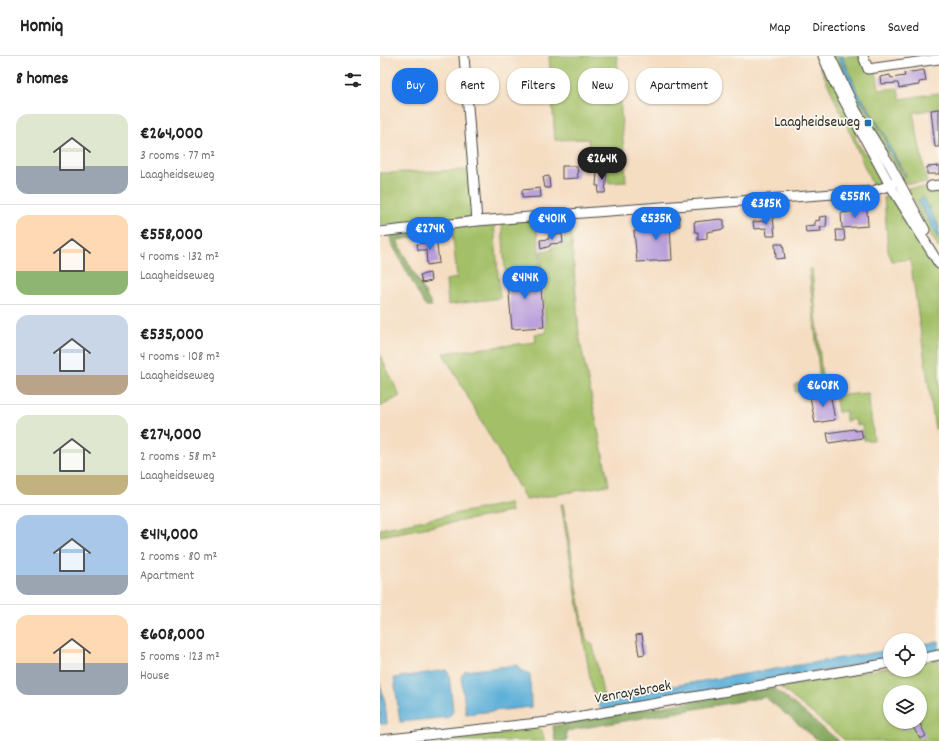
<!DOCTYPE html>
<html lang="en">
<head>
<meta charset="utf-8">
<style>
  body { margin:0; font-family:Dekko,sans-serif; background:#f2f2f2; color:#222; height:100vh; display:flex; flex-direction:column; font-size:15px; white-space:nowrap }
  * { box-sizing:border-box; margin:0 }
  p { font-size:13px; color:#767676 }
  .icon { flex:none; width:22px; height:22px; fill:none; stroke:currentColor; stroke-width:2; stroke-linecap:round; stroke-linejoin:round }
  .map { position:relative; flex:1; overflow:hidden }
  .side { display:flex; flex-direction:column; background:#fff; width:380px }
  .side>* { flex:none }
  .top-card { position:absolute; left:12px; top:12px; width:380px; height:36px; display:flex; gap:8px }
  .fabs { position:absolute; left:503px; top:577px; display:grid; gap:8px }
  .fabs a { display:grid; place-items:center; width:44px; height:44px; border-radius:50%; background:#fff; box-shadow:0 1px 3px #0004; font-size:20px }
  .price { position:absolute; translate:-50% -34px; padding:0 9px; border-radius:14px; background:#1a73e8; color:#fff; font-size:13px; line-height:26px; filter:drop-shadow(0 1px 2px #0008) }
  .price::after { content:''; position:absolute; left:50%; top:24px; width:12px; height:9px; margin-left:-6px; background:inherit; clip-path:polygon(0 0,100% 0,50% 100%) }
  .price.selected { background:#222; color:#fff }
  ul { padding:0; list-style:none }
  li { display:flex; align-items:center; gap:12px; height:100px; padding:0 16px }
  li+li { border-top:1px solid #e0e0e0 }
  li span { display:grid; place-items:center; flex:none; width:112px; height:80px; border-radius:12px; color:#555 }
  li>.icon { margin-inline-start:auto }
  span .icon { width:48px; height:48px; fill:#fffc; stroke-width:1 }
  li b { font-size:17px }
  h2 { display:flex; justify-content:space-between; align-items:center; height:48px; padding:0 16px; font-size:17px }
  .chip { padding:0 14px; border-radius:16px; background:#fff; box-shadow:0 1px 3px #0004; font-size:14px; line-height:36px }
  .chip.selected { background:#1a73e8; color:#fff }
  header { display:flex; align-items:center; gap:24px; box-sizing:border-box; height:56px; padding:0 20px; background:#fff; border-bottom:1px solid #e0e0e0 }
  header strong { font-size:19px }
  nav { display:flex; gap:22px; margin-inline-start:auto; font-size:14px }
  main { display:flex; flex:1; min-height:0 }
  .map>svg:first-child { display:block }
  .green { fill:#a3c068; stroke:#67764a; fill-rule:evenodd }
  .forest { fill:#82a65c; stroke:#566844 }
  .water { fill:#5eb0d9; stroke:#446e82 }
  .building { fill:#b99fdb }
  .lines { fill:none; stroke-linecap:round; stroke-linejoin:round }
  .minor-casing { stroke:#494642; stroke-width:11 }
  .minor { stroke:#fff; stroke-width:9 }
  .poi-dot { fill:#1f6fb2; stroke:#fbf7ec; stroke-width:1.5 }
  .labels { text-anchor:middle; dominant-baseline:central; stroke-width:3.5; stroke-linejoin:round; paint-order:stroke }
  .poi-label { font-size:15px; fill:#2b2b2b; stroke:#fbf7ec; text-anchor:end }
  .street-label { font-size:15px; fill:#2b2b2b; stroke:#fbf7ec }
</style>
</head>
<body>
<header>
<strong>Homiq</strong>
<nav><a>Map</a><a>Directions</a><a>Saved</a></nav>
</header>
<main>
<section class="side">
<h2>8 homes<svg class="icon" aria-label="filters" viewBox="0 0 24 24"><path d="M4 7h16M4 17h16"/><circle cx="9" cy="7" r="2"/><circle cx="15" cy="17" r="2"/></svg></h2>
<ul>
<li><span style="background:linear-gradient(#dfe7d0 65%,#9aa5b1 0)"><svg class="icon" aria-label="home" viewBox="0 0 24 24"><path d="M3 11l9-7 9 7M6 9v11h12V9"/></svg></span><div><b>€264,000</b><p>3 rooms · 77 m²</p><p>Laagheidseweg</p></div></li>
<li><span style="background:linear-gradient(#ffd9b3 70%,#8fb573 0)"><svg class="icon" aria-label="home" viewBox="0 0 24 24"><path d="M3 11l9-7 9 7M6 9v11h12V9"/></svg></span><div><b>€558,000</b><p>4 rooms · 132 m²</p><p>Laagheidseweg</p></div></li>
<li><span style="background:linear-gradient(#c9d6e8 75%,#b9a48a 0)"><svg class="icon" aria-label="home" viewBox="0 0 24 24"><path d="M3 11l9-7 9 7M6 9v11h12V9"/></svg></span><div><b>€535,000</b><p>4 rooms · 108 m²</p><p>Laagheidseweg</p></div></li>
<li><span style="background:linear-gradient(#dfe7d0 75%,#c2b280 0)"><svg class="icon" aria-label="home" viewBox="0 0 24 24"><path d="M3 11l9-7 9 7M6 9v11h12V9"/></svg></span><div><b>€274,000</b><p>2 rooms · 58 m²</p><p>Laagheidseweg</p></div></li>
<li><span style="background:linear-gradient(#a9c7e8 75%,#9aa5b1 0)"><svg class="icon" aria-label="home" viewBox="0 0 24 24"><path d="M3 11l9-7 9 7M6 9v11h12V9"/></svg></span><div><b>€414,000</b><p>2 rooms · 80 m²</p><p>Apartment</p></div></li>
<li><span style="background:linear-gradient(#ffd9b3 60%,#9aa5b1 0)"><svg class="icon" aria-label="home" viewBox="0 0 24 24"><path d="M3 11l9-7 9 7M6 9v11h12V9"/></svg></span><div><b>€608,000</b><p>5 rooms · 123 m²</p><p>House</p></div></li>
</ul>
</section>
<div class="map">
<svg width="559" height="685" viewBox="0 0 559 685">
  <rect width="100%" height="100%" fill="#fbf7ec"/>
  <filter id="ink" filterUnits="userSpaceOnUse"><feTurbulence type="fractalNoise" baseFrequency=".025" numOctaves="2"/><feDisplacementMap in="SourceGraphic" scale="8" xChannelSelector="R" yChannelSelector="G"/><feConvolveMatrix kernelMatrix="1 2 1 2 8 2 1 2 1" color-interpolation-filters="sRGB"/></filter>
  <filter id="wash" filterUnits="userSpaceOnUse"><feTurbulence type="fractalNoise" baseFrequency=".012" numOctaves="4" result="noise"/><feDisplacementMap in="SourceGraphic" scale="16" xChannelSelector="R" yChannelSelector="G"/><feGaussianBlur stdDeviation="0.9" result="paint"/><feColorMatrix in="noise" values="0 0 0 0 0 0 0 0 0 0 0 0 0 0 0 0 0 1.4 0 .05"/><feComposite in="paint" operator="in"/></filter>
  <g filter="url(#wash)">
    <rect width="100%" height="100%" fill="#f5ddc2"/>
    <g class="green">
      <path d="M169,0H237L246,126L228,127V118L224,104L210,107L208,83L175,84Z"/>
      <path d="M435,0H441L474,68L477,80L475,82L483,96L489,100L501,121L499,129L493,131L473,83Z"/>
      <path d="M451,0H458L472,33L495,64L505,81L507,91L525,120L526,117L509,90L505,80L487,49L478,37L462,0H479L496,15L499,34L518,32L520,43L559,37V52L533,57L547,127H524L498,82L500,80L491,66L488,67Z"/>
      <path d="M89,114L93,161L0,169V117Z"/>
      <path d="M527,132H559V172L543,142L538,145L559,183V193L542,164Z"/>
      <path d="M515,140L559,212V373H555L530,203L512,205L508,195L504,141Z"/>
      <path d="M190,161L199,279L229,429L146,444L63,297L156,286L155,278L166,277L161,195L172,194V190L184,189V176L165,177L164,164Z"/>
      <path d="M156,164L161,217L143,218V214L125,215L122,167Z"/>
      <path d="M114,167L120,242L68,249L66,224L77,222L72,171Z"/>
      <path d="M429,213H432L443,333L415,336V328L440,326Z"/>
      <path d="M0,299L20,340L0,351Z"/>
      <path d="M460,331L462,339L488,337L494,384H484L482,369H476L475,363L466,365V355L458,356L454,332Z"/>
      <path d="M129,447L131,456L0,480V473Z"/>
      <path d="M181,448H183L206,584L213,589L224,642L220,643L218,648L211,628Z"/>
      <path d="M559,603V685H466L400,631L510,611V614H540V606ZM510,636H540V666H510Z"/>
      <path d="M161,672L165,685H45L159,673Z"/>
    </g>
    <g class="forest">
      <path d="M34,175L35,181L19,184L18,187L52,250H45L11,186V177Z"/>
      <path d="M393,631L459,685H439L385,641L186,675L187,685H175L173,670Z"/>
    </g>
    <g class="water">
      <path d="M458,0H462L478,37L506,80L509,90L526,121L507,91L505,81L495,64L474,37Z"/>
      <path d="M543,141L559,172V183L538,145Z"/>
      <path d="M559,585V595L540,598V589Z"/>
      <path d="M510,594V603L224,654L220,652L218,648L220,643L226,641Z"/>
      <path d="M137,609L139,613L150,618L151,651L86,658L81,621L85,615Z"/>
      <path d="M66,614L69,618L73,655L69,661L20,666L14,622Z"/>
      <path d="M0,627L5,646L7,668H0Z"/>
    </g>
    <g id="blocks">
      <g class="building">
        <path d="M544,14L546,25L539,26V29L519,32L518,27L501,28L500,21L510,19L511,22L525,20L524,17Z"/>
        <path d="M559,53V91H555L551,54Z"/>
        <path d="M182,110H197L198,122L182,123Z"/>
        <path d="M559,110V118H547V111Z"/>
        <path d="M217,115H227L225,137H218L219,130H216Z"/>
        <path d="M169,120L170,132H165L163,121Z"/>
        <path d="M160,132L161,141L142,142V134Z"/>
        <path d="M487,154L488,170L462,172L461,157Z"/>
        <path d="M299,159L300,170L290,171L292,204L257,206L254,175L280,173L279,160Z"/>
        <path d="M385,160H393L395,180H387L386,172L374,173L373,166L386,165Z"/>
        <path d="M447,160L446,171H440L441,175L426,176L425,170L435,169V165L440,164L439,161Z"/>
        <path d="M340,163L344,164V173L327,176V183L318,184V176H315L314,166Z"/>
        <path d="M456,174H464L465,185H457Z"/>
        <path d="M182,178L183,187L170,188V190L161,193L160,184L169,183V179Z"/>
        <path d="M56,180L59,207L47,209L46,194H38L37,188L49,186V181Z"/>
        <path d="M395,188H403L405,202L396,203Z"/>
        <path d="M141,214L142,219L160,218L164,271L132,273L127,215Z"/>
        <path d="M50,217L51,225L42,227L40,219Z"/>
        <path d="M450,336L455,364L435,367L430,340Z"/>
        <path d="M474,373L475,375L481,374L483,382L449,387L447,377Z"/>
        <path d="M262,578L265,598L259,599L256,579Z"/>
        <path d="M520,666H526L529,672L524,674Z"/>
        <path d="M534,666H539L546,680L540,683L531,668Z"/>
      </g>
    </g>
  </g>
  <g filter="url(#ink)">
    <use href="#blocks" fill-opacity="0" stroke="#494642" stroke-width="1"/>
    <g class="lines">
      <g class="minor-casing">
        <g id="minor">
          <path d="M84,0L97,165"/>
          <path d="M443,0L454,26L510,129L559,208"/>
          <path d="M450,0L476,55L510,109L545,174"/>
          <path d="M483,0L488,13L559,3"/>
          <path d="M551,130L559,129"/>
          <path d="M0,176L97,165L493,135L505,131L517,124"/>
          <path d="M540,603L559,599"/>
          <path d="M0,684L167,666L510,607"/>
        </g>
      </g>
      <use href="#minor" class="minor"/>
    </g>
  </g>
  <rect class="poi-dot" x="484" y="63" width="8" height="8" rx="2"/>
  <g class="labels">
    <g class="poi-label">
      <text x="480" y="67">Laagheidseweg</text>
    </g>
    <g class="street-label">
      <text transform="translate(253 637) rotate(-10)">Venraysbroek</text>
    </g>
  </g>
</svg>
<div class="fabs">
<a><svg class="icon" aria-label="locate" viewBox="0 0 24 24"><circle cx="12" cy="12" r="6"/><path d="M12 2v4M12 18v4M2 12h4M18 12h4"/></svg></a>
<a><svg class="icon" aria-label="layers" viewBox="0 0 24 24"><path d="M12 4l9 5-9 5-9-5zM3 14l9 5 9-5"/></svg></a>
</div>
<b class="price selected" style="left:222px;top:125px">€264K</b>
<b class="price" style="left:475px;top:163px">€558K</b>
<b class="price" style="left:386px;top:170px">€385K</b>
<b class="price" style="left:172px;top:185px">€401K</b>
<b class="price" style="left:276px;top:185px">€535K</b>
<b class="price" style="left:50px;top:195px">€274K</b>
<b class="price" style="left:145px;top:244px">€414K</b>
<b class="price" style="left:443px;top:352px">€608K</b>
<div class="top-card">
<a class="chip selected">Buy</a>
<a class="chip">Rent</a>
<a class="chip">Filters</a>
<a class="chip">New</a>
<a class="chip">Apartment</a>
</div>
</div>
</main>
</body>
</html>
